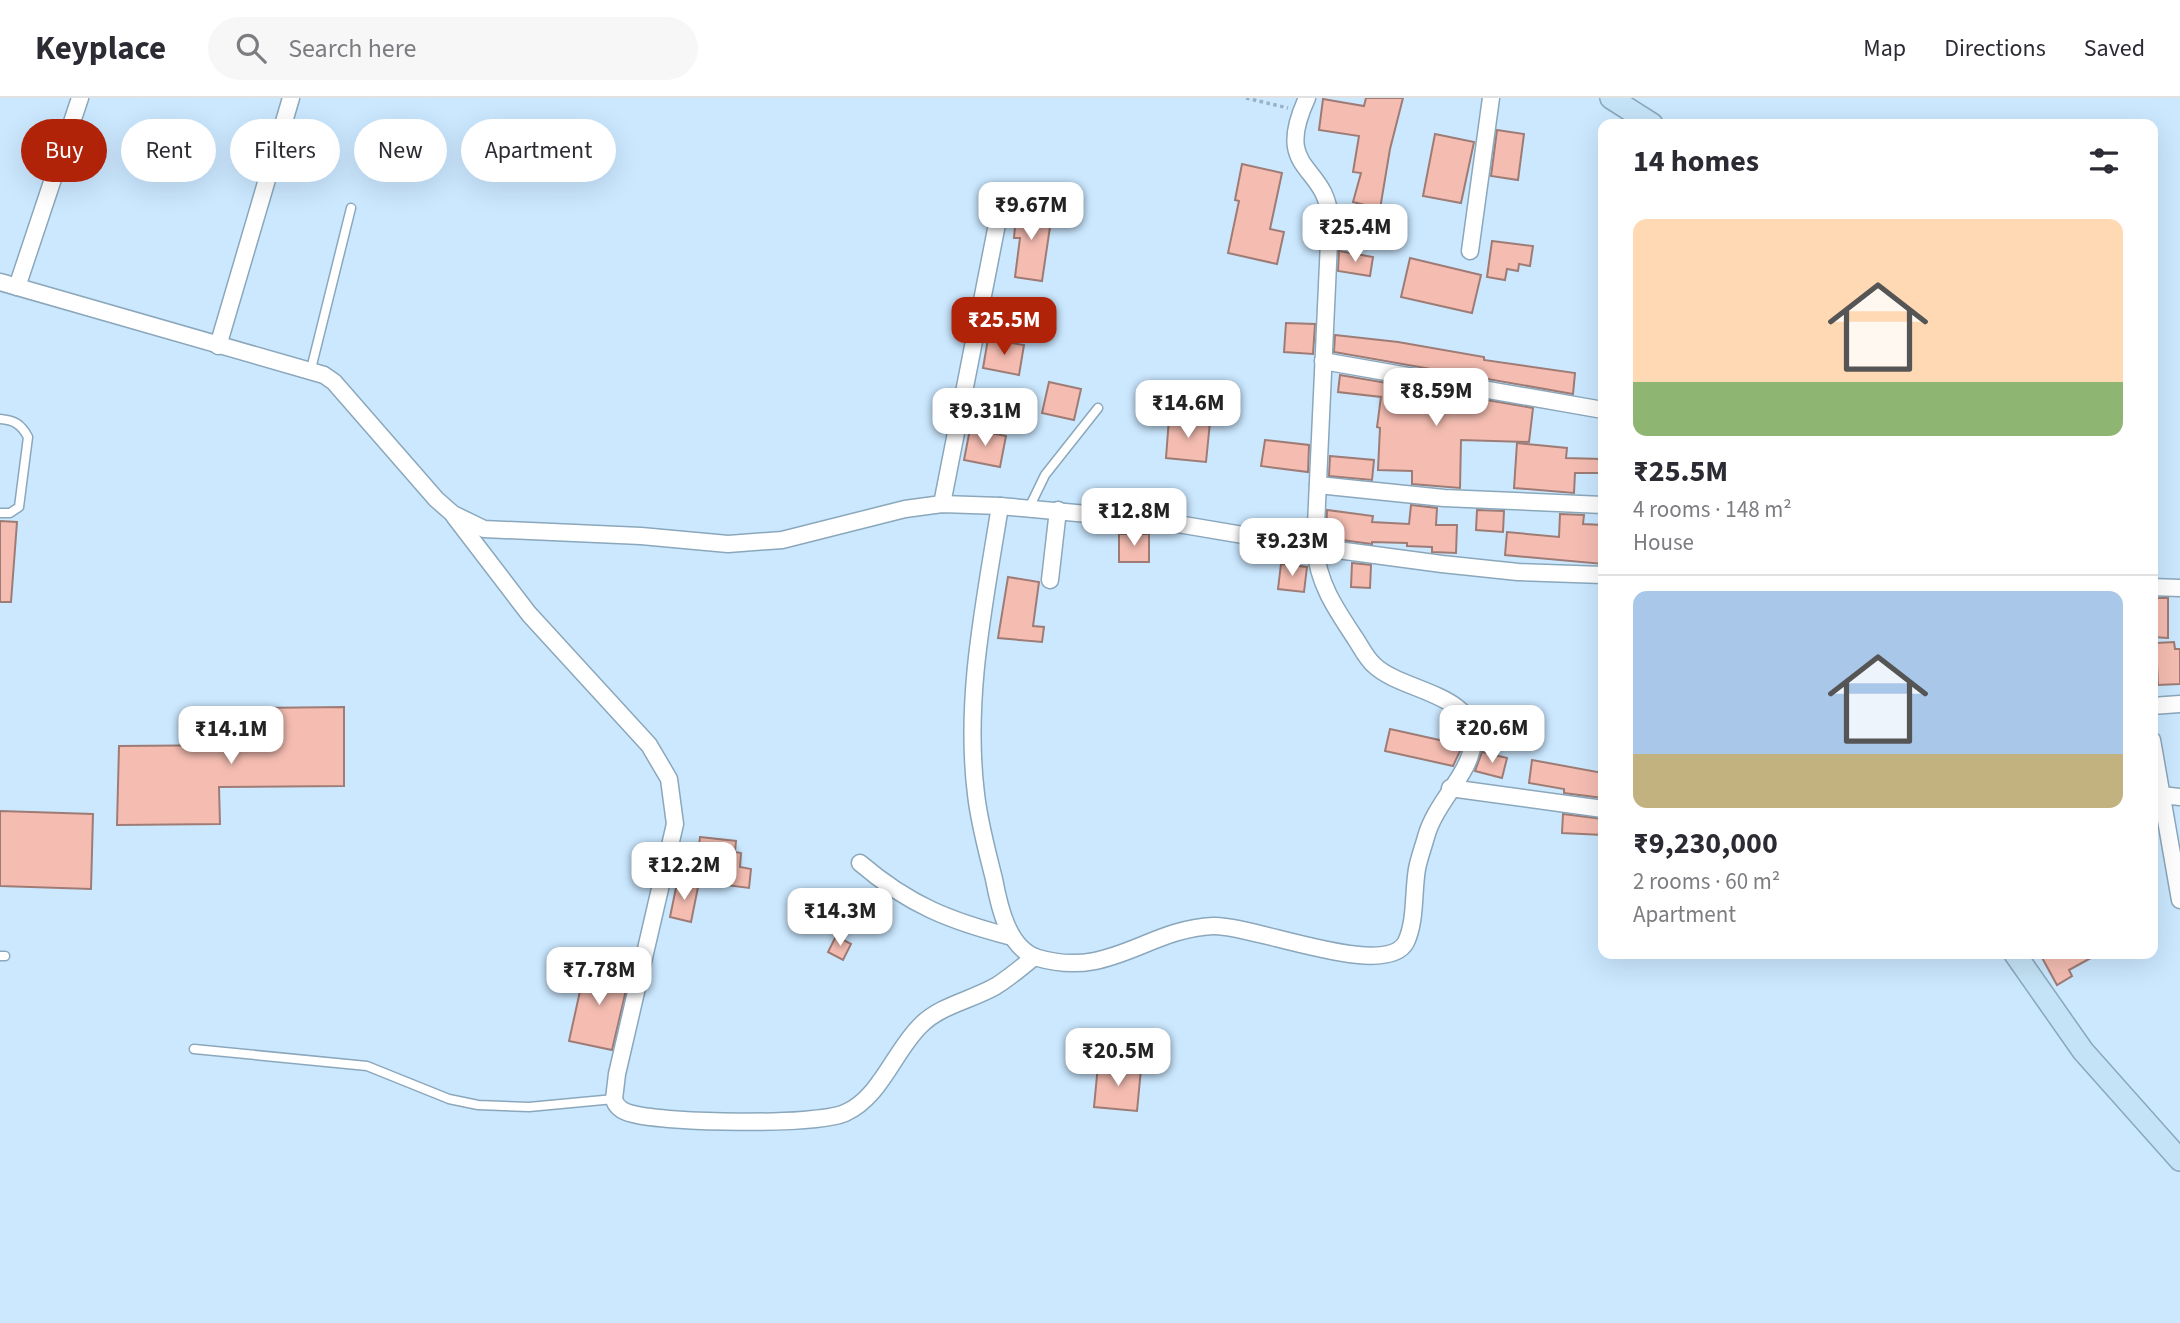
<!DOCTYPE html>
<html lang="en">
<head>
<meta charset="utf-8">
<style>
  body { margin:0; font-family:"Source Sans 3",sans-serif; background:#f7f7f7; color:#2b2b33; height:100vh; display:flex; flex-direction:column; font-size:26px; white-space:nowrap }
  * { box-sizing:border-box; margin:0 }
  p { font-size:23px; color:#7c7c81 }
  .icon { flex:none; width:38px; height:38px; fill:none; stroke:currentColor; stroke-width:2; stroke-linecap:round; stroke-linejoin:round }
  .map { position:relative; flex:1; overflow:hidden }
  .details { position:absolute; left:1598px; top:21px; width:560px; height:840px; display:flex; flex-direction:column; background:#fff; border-radius:14px; box-shadow:0 7px 28px #0002 }
  .details>* { flex:none }
  .hud { position:absolute; left:21px; top:21px; width:665px; height:63px; display:flex; gap:14px }
  .price { position:absolute; translate:-50% -60px; padding:0 16px; border-radius:14px; background:#fff; color:#222; font-size:23px; line-height:46px; filter:drop-shadow(0 2px 4px #0008) }
  .price::after { content:''; position:absolute; left:50%; top:42px; width:21px; height:16px; margin-left:-10px; background:inherit; clip-path:polygon(0 0,100% 0,50% 100%) }
  .price.active { background:#b12309; color:#fff }
  ul { padding:0; list-style:none }
  li { display:grid; align-content:center; gap:14px; height:371px; padding:0 35px }
  li+li { border-top:2px solid #e1e1e2 }
  li span { display:grid; place-items:center; height:217px; border-radius:14px; color:#555 }
  li>.icon { margin-inline-start:auto }
  span .icon { width:126px; height:126px; fill:#fffc; stroke-width:1 }
  li b { font-size:30px }
  h2 { display:flex; justify-content:space-between; align-items:center; height:84px; padding:0 35px; font-size:30px }
  .chip { padding:0 24px; border-radius:32px; background:#fff; box-shadow:0 7px 28px #0002; font-size:24px; line-height:63px }
  .chip.active { background:#b12309; color:#fff }
  header { display:flex; align-items:center; gap:42px; box-sizing:border-box; height:98px; padding:0 35px; background:#fff; border-bottom:2px solid #e1e1e2 }
  header strong { font-size:33px }
  nav { display:flex; gap:38px; margin-inline-start:auto; font-size:24px }
  .search { width:490px; height:63px; background:#f7f7f7; display:flex; align-items:center; gap:18px; box-sizing:border-box; padding:0 24px; border-radius:38px; color:#7c7c81; font-size:26px }
  .map>svg:first-child { display:block }
  .building { fill:#f5bdb2; stroke:#9e7c75; stroke-width:2 }
  .lines { fill:none; stroke-linecap:round; stroke-linejoin:round }
  .lane-casing { stroke:#8ba7bb; stroke-width:11 }
  .street-casing { stroke:#8ba7bb; stroke-width:19 }
  .secondary-casing { stroke:#8ba7bb; stroke-width:24 }
  .path { stroke:#99b1c3; stroke-width:3.5; stroke-dasharray:3.5 3.5; stroke-linecap:butt }
  .lane { stroke:#fff; stroke-width:8 }
  .street { stroke:#fff; stroke-width:16 }
  .secondary { stroke:#c5e3f7; stroke-width:21 }
</style>
</head>
<body>
<header>
<strong>Keyplace</strong>
<div class="search"><svg class="icon" aria-label="search" viewBox="0 0 24 24"><circle cx="10" cy="10" r="6"/><path d="M15 15l6 6"/></svg>Search here</div>
<nav><a>Map</a><a>Directions</a><a>Saved</a></nav>
</header>
<div class="map">
<svg width="2180" height="1225" viewBox="0 0 2180 1225">
  <rect width="100%" height="100%" fill="#cbe8ff"/>
  <g class="building">
    <path d="M1366,0H1403L1390,51L1380,111L1353,104L1361,75L1353,74L1359,38L1319,32L1323,1L1364,8Z"/>
    <path d="M1497,32L1524,36L1518,82L1491,78Z"/>
    <path d="M1435,36L1474,44L1461,105L1423,98Z"/>
    <path d="M1242,66L1282,75L1270,131L1284,134L1277,166L1228,155L1239,103L1235,102Z"/>
    <path d="M1017,105L1048,114L1043,129H1050L1042,183L1015,179L1020,140H1014Z"/>
    <path d="M1492,143L1533,148L1530,168L1519,166L1518,173L1507,171L1505,182L1487,179Z"/>
    <path d="M1339,153L1373,159L1370,178L1338,173Z"/>
    <path d="M1410,160L1481,177L1472,215L1401,199Z"/>
    <path d="M1286,225L1315,226L1313,256L1284,254Z"/>
    <path d="M1335,237L1398,244L1484,259V262L1575,275L1573,296L1334,254Z"/>
    <path d="M988,241L1024,247L1019,277L983,270Z"/>
    <path d="M1340,277L1533,310L1529,344L1461,342L1460,390L1412,386V373L1378,372L1380,330L1377,329L1381,299L1338,294Z"/>
    <path d="M1049,284L1081,291L1074,322L1042,315Z"/>
    <path d="M1169,320L1210,324L1206,364L1166,360Z"/>
    <path d="M970,331L1006,338L1000,369L964,362Z"/>
    <path d="M1265,342L1309,347L1308,374L1261,368Z"/>
    <path d="M1517,345L1567,350L1566,360L1601,361V375H1575L1574,395L1514,390Z"/>
    <path d="M1330,358L1374,362L1372,382L1329,378Z"/>
    <path d="M1411,407L1437,410L1436,427H1457L1456,455L1432,454V449L1407,448V445L1372,444V446L1326,440L1327,412L1373,418L1372,424L1409,426Z"/>
    <path d="M1477,412L1504,413L1503,434L1476,432Z"/>
    <path d="M1560,416L1584,417L1583,426L1603,427V466L1505,457L1507,434L1559,439Z"/>
    <path d="M0,423L17,424L11,504H0Z"/>
    <rect x="1119" y="436" width="30" height="28"/>
    <path d="M1352,465L1371,467L1370,490L1351,489Z"/>
    <path d="M1281,466L1307,469L1304,494L1278,491Z"/>
    <path d="M1008,479L1039,484L1033,528L1044,529L1042,544L998,540Z"/>
    <path d="M2152,500H2168V540L2152,539Z"/>
    <path d="M2174,544L2175,551H2180V586L2158,587L2156,545Z"/>
    <path d="M344,609V688L219,689L220,726L117,727L119,648L244,647L243,610Z"/>
    <path d="M1390,631L1462,647L1460,653L1453,668L1385,653Z"/>
    <path d="M1482,654L1507,660L1502,680L1475,673Z"/>
    <path d="M1532,662L1603,675V700L1564,695V691L1529,685Z"/>
    <path d="M0,713L93,716L91,791L0,788Z"/>
    <path d="M1563,716L1603,721V737L1562,735Z"/>
    <path d="M700,739L736,743L735,754L741,755L740,769L751,771L749,790L695,783Z"/>
    <path d="M677,785L698,789L691,824L670,819Z"/>
    <path d="M836,838L851,846L843,862L828,854Z"/>
    <path d="M2040,856H2098L2069,872L2072,878L2057,887Z"/>
    <path d="M586,866L630,875L612,952L569,943Z"/>
    <path d="M1098,967L1141,971L1137,1013L1094,1009Z"/>
  </g>
  <g class="lines">
    <g class="lane-casing">
      <g id="lane">
        <path d="M311,271L351,110"/>
        <path d="M0,321C14,322 21,326 28,339L19,409L10,415H0"/>
        <path d="M1029,410L1045,377L1098,310"/>
        <path d="M0,858H5"/>
        <path d="M194,951L367,968L449,1001L478,1007L529,1009L614,1001"/>
      </g>
    </g>
    <g class="street-casing">
      <g id="street">
        <path d="M1470,153L1491,0"/>
        <path d="M0,184L324,277L334,284L436,401L453,416L484,431L641,438L728,446L782,442L905,411L942,406L1000,408L1154,422L1315,449L1442,466L1518,474L1603,477"/>
        <path d="M17,189L80,0"/>
        <path d="M218,248L291,0"/>
        <path d="M1323,263L1603,312"/>
        <path d="M1318,387L1444,400L1603,407"/>
        <path d="M942,406L999,116"/>
        <path d="M1000,408C985,503 964,599 976,696C979,724 987,753 994,781C999,808 1008,851 1038,860C1110,881 1147,831 1213,828C1251,826 1386,883 1406,844C1416,823 1413,794 1417,771C1419,760 1423,750 1426,739C1436,703 1470,677 1473,644C1477,595 1402,594 1374,567C1366,560 1361,549 1355,540C1335,510 1318,485 1315,449L1330,122C1327,64 1272,76 1307,0"/>
        <path d="M454,418L529,516L649,647L669,681L675,726L617,976L614,1001C616,1010 624,1014 633,1016C667,1025 814,1028 845,1015C881,999 894,953 921,927C941,907 972,902 996,888C1009,880 1022,869 1034,859"/>
        <path d="M1050,482L1058,412"/>
        <path d="M2152,489L2180,490"/>
        <path d="M2152,608L2180,606"/>
        <path d="M2152,642L2180,802"/>
        <path d="M1450,690L1603,711"/>
        <path d="M2161,697L2180,699"/>
        <path d="M860,765C909,807 950,823 1012,839"/>
      </g>
    </g>
    <g class="secondary-casing">
      <g id="secondary">
        <path d="M1611,0L1652,26"/>
        <path d="M2015,856L2083,953L2180,1062"/>
      </g>
    </g>
    <path class="path" d="M1246,0L1288,10"/>
    <use href="#lane" class="lane"/>
    <use href="#street" class="street"/>
    <use href="#secondary" class="secondary"/>
  </g>
</svg>
<b class="price" style="left:1031px;top:144px">₹9.67M</b>
<b class="price" style="left:1355px;top:166px">₹25.4M</b>
<b class="price active" style="left:1004px;top:259px">₹25.5M</b>
<b class="price" style="left:1436px;top:330px">₹8.59M</b>
<b class="price" style="left:1188px;top:342px">₹14.6M</b>
<b class="price" style="left:985px;top:350px">₹9.31M</b>
<b class="price" style="left:1134px;top:450px">₹12.8M</b>
<b class="price" style="left:1292px;top:480px">₹9.23M</b>
<b class="price" style="left:1492px;top:667px">₹20.6M</b>
<b class="price" style="left:231px;top:668px">₹14.1M</b>
<b class="price" style="left:684px;top:804px">₹12.2M</b>
<b class="price" style="left:840px;top:850px">₹14.3M</b>
<b class="price" style="left:599px;top:909px">₹7.78M</b>
<b class="price" style="left:1118px;top:990px">₹20.5M</b>
<div class="hud">
<a class="chip active">Buy</a>
<a class="chip">Rent</a>
<a class="chip">Filters</a>
<a class="chip">New</a>
<a class="chip">Apartment</a>
</div>
<section class="details">
<h2>14 homes<svg class="icon" aria-label="filters" viewBox="0 0 24 24"><path d="M4 7h16M4 17h16"/><circle cx="9" cy="7" r="2"/><circle cx="15" cy="17" r="2"/></svg></h2>
<ul>
<li><span style="background:linear-gradient(#ffd9b3 75%,#8fb573 0)"><svg class="icon" aria-label="home" viewBox="0 0 24 24"><path d="M3 11l9-7 9 7M6 9v11h12V9"/></svg></span><div><b>₹25.5M</b><p>4 rooms · 148 m²</p><p>House</p></div></li>
<li><span style="background:linear-gradient(#a9c7e8 75%,#c2b280 0)"><svg class="icon" aria-label="home" viewBox="0 0 24 24"><path d="M3 11l9-7 9 7M6 9v11h12V9"/></svg></span><div><b>₹9,230,000</b><p>2 rooms · 60 m²</p><p>Apartment</p></div></li>
</ul>
</section>
</div>
</body>
</html>
